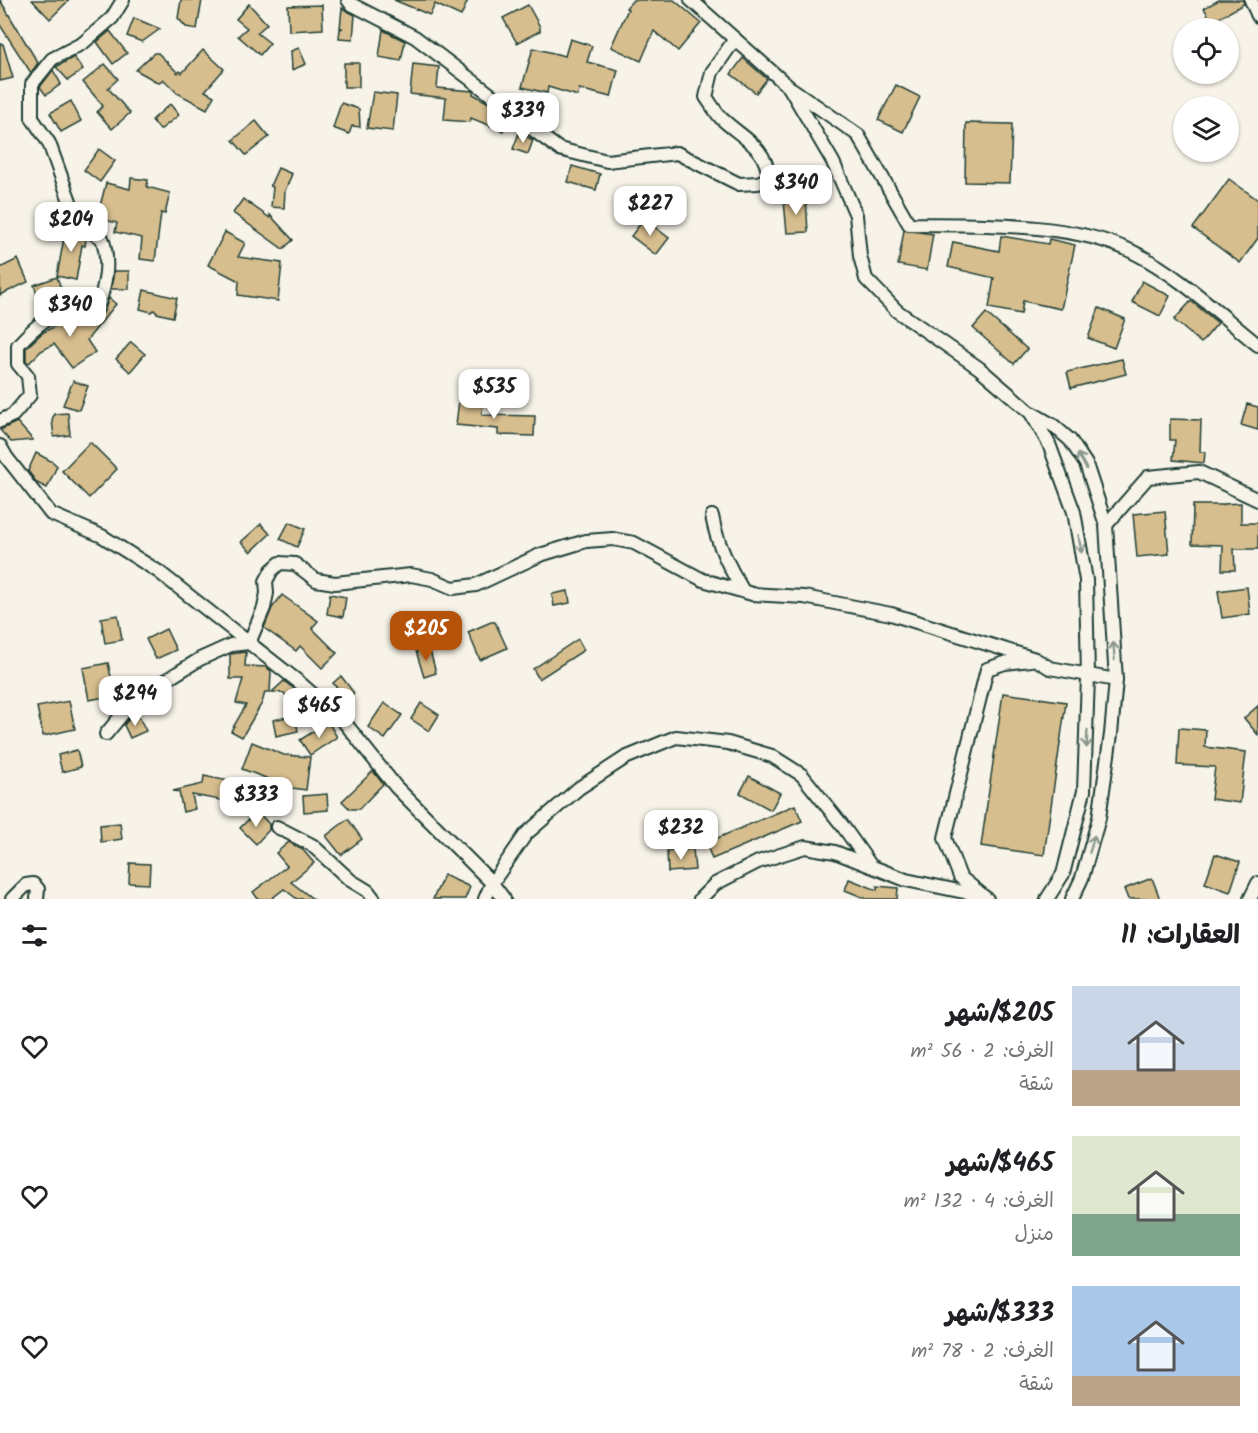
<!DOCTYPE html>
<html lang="ar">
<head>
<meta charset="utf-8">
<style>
  body { margin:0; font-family:Kalam,"Playpen Sans Arabic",sans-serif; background:#f2f2f2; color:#202124; direction:rtl; height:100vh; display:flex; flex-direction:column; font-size:22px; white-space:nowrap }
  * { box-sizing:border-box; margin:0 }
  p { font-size:20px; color:#757577 }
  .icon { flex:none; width:33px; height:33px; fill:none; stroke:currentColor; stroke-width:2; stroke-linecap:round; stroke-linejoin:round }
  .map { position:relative; height:899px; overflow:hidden; direction:ltr }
  .panel { display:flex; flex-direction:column; background:#fff; flex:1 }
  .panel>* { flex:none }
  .fabs { position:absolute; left:1173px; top:18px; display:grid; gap:12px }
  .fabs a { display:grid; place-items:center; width:66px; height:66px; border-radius:50%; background:#fff; box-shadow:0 2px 4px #0004; font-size:30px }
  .price { position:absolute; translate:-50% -51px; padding:0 14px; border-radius:12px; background:#fff; color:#222; font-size:20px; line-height:39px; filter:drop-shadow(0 2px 3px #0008) }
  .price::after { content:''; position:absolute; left:50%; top:36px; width:18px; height:14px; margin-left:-9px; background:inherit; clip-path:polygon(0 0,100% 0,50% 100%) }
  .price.on { background:#b45309; color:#fff }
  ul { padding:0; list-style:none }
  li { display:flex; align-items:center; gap:18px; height:150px; padding:0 18px }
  li span { display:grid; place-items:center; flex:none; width:168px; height:120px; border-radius:0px; color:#555 }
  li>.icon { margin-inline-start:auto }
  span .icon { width:72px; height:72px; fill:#fffc; stroke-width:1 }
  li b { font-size:26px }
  h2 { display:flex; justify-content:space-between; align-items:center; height:72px; padding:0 18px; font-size:26px }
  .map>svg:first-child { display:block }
  .building { fill:#d7be8e; stroke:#1f3d34; stroke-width:1.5 }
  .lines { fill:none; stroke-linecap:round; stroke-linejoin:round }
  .minor-casing { stroke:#1f3d34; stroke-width:16 }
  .minor { stroke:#f7f3e8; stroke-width:12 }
  .oneway { stroke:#8b988e }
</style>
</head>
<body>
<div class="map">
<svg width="1258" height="899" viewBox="0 0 1258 899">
  <rect width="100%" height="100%" fill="#f7f3e8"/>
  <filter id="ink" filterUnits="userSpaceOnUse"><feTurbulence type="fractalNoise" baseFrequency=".0167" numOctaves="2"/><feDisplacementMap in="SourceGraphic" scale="12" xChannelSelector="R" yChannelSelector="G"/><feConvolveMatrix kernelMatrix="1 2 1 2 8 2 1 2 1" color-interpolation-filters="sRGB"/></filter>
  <g filter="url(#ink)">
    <g class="building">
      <path d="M0,0L38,63L31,73L0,25Z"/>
      <path d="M32,0H69L50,19Z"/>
      <path d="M181,0H202L197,29L186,27L178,18Z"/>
      <path d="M394,0H468L461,16L435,4L430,15Z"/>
      <path d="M633,0H674L701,23L678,51L654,31L641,61L611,47L628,9L626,8Z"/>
      <path d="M1219,0H1243L1244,4L1212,22L1204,8Z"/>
      <path d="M249,4L267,24L257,33L270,43L260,55L238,36L247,28L236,19Z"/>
      <path d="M322,5L323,29L289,31L288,6Z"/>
      <path d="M528,5L540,27V31L517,43L503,18Z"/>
      <path d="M342,8L355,15L353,39L339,38L340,29L343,28H340Z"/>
      <path d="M134,18L160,29L142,42L127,36Z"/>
      <path d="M383,30L405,41L401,61L379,57Z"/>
      <path d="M110,31L127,53L113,64L97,42Z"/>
      <path d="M570,39L592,46L587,62L618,70L611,97L579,89L578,96L548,87L547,93L522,87L533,48L565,56Z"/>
      <path d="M0,44H3L13,78L0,81Z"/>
      <path d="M299,48L306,64L292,70L291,51Z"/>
      <path d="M203,50L224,69L205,91L214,96L207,109L177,93L163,79L159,83L136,70L154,53H158L178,73L180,71L182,73Z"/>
      <path d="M74,57L83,70L68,80L56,67Z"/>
      <path d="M743,58L767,79L756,93L731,74Z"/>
      <rect x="344" y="63" width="15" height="24"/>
      <path d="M105,64L118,79L108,88L130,113L112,129L97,112L103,106L83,82Z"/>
      <path d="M413,64L439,67L437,88L473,91V94L489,103L507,120L503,131L471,118L470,122L444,120L446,98L410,94Z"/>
      <path d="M53,70L61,84L46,95L40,87Z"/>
      <path d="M896,85L920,97L903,132L878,120Z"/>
      <path d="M373,92L397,95L393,131L367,128Z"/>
      <path d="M71,101L81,121L61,132L50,113Z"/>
      <path d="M341,103L359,109L360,127L352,126L349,134L333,128Z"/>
      <path d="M170,104L179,115L160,130L152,120Z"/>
      <path d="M256,121L269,137L246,155L233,140Z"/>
      <path d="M966,123L1012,124L1010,183L965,182Z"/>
      <path d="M519,133L533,140L528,154L513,149Z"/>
      <path d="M99,149L115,161L100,182L84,170Z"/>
      <path d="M572,166L600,174L596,190L568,182Z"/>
      <path d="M278,168L292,174L285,191L284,208L271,207L273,187L270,186Z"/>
      <path d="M131,178L148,180L147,187L170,193L165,214L161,213L155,261L140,259L142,238L115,232L117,223L97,218L106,183L130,189Z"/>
      <path d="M1229,179L1258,200V238L1240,263L1193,228Z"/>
      <path d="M243,199L270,218V215L293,240L283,249L233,213Z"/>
      <path d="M806,199L808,232L787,233L784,201Z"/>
      <path d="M68,216L76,232L86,239L85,246L82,245L76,280L57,276Z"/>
      <path d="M644,219L669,238L656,255L631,236Z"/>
      <path d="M904,230L933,234L927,270L898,265Z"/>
      <path d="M225,232L245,243L238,257L282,263L278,301L238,295L239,281L208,265Z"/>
      <path d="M1001,236L1048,244L1049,239L1075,245L1061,309L1023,301L1021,314L989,308L994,278L948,267L953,242L999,251Z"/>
      <path d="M18,259L28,282L0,295V268Z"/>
      <path d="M114,271H129V289H111Z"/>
      <path d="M57,277L64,297L53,301L56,306L43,312L34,285Z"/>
      <path d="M1142,281L1170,296L1160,316L1132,302Z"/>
      <path d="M144,290L177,298L173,317L157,313L154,310L151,312L140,309Z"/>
      <path d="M109,298L116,304L87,340L95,352L72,368L54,344L41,351L29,363L26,361V348L42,333L64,321L67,326L74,318L103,313Z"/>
      <path d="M1191,301L1218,323L1201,343L1174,320Z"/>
      <path d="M1099,308L1125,319L1114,348L1088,338Z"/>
      <path d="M986,313L1027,349L1014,364L973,328Z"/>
      <path d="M131,342L145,354L130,372L116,359Z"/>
      <path d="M1122,359L1126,374L1071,388L1067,372Z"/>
      <path d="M73,381L88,386L79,410L63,405Z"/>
      <path d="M459,400L483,402L482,415L535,416L534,436L498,435V429L456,425Z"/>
      <path d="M1247,404L1258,407V430L1241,425Z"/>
      <path d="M68,413L70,435L54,437L52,420L54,414Z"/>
      <path d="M1170,419L1201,420L1200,452H1205L1204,463L1173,460L1175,440H1170Z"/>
      <path d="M17,422L33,440L11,442L0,430Z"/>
      <path d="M90,442L117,469L89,498L62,471Z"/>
      <path d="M36,453L53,462L57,466L47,488L37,483L28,471Z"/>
      <path d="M1241,503V523H1258V549H1234L1235,570H1222L1223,545L1192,544L1193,505H1223V504Z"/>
      <path d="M1165,511L1169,554L1137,557L1133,514Z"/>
      <path d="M289,522L305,529L297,547L280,539Z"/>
      <path d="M261,524L270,534L251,552L241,542Z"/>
      <path d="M1247,587L1250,614L1222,618L1218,591Z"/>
      <path d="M568,591L570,603L554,606L552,594Z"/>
      <path d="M330,594L346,597L343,617L327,614Z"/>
      <path d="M282,595L318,621L312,628L337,653L322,668L300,646L296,651L264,628L272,608Z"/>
      <path d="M118,615L122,640L105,643L101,618Z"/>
      <path d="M491,622H495L507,648L480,660L468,632Z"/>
      <path d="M166,629L176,650L156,659L146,639Z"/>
      <path d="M578,639L584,650L539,679L533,669Z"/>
      <path d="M429,647L436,673L424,677L416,651Z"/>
      <path d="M246,652L245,666L266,667L271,671L270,692H265L262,703L242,737L231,731L246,705L236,703L243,679H230V654Z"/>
      <path d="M108,663L115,695L89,700L83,668Z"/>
      <path d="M341,676L354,693L346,699L333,683Z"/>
      <path d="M284,681L298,692L290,700L284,693L272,692Z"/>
      <path d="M1003,693L1066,702L1044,855L981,846Z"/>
      <path d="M69,701L75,729L43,736L37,707Z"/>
      <path d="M384,703L402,715L385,739L368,727Z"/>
      <path d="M421,703L439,715L429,731L411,719Z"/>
      <path d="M1258,706V735L1244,718Z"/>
      <path d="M138,715L146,731L130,738L124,725L129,719Z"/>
      <path d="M292,716L296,720L298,731L276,736L273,720Z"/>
      <path d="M328,722L337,737L310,755L300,740Z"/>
      <path d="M1179,728L1206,730L1205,747L1246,752L1240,803L1211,799L1215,767L1177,765Z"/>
      <path d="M252,742L284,755L310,757L306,790L292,788L242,769Z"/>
      <path d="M77,750L81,767L62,772L58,755Z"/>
      <path d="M373,771L383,784L359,809H350L342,801Z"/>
      <path d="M204,776L229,781L226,801L192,795L195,809L183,812L179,792L173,791L203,784Z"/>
      <path d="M749,776L780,793L771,810L740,793Z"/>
      <path d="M327,794L328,810L304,812L303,796Z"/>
      <path d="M795,805L802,821L712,859L706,843Z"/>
      <path d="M257,811L269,824V830L256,844L240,828Z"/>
      <path d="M348,819L362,839L341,855L326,836Z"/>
      <path d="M120,823L122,839L101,842L100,825Z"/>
      <path d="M289,842L303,850L314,863L291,882L313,899H297L284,889L271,899H258L253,892L287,866L276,853Z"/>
      <path d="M693,849L695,870L668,872L667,851Z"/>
      <path d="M1215,854L1240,862L1230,892L1205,883Z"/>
      <path d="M130,863L150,864L149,884L129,883Z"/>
      <path d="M444,875L470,887L465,899H433Z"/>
      <path d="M1152,878L1160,899H1128L1124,889Z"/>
      <path d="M849,879L877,890V886L898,888L897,899H867L845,890Z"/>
    </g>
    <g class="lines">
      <g class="minor-casing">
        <g id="minor">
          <path d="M348,0L351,4L415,37L494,97L517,118L559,149L607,161L677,153L739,184L758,183L769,178C766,145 741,138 720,117C715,111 711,104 706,97L712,72L735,39"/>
          <path d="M691,0L789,87L833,162L856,215L860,256L866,279L897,311L979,368L1030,412L1054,426L1070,440L1086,464L1106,525L1116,680L1111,734L1099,818L1082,878L1072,899"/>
          <path d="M1251,0L1258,16"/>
          <path d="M792,89L858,135L909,224C978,225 1070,221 1133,252C1179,275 1218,313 1258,345"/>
          <path d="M1031,413L1049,444L1074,512L1086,580L1088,677L1084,791L1063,874L1047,899"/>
          <path d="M0,421L13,415L30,395L28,376L18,364V345C47,313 56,312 98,306C106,283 110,261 102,238L83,228L71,204L49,143L32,118V84L52,59L83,43L112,18L123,0"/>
          <path d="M0,446L7,458L51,514L102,536L159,572L300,683L345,723L396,787L492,883L504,899"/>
          <path d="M712,516C717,544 729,567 743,591"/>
          <path d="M1106,525L1148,477L1199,472L1258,500"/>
          <path d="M106,734L134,700L200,659L231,645L249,643L264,608L267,593L266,581L272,570L280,563L295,564L316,580L335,583L411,575L432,579L453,588L476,585L540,555L586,541L613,539L634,543L703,580L752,594L804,597L891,614L1035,659L1050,668L1116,680"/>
          <path d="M277,827L312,845L350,880L368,891L374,899"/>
          <path d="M981,894L960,877L945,838L987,669L1005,663L1031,660"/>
          <path d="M12,899L26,885L33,884L38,889L37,899"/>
          <path d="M485,899L492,883L526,834L579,788L625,758L676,737L728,743L772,756L802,775L842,825L871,866"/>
          <path d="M700,899L715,884L758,862L805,847L835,852L906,880L983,896L987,899"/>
          <path d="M1250,899L1258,883"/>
        </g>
      </g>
      <use href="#minor" class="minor"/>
    </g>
    <defs><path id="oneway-shaft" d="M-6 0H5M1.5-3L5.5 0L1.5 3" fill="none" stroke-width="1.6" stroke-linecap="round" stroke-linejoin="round" transform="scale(1.5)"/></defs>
    <g class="oneway">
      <use href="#oneway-shaft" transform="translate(1082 461) rotate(-119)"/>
      <use href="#oneway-shaft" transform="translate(1080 544) rotate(80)"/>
      <use href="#oneway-shaft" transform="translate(1114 651) rotate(-94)"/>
      <use href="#oneway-shaft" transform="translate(1087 739) rotate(93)"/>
      <use href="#oneway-shaft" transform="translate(1092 844) rotate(-74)"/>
    </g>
  </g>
</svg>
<div class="fabs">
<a><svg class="icon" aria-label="locate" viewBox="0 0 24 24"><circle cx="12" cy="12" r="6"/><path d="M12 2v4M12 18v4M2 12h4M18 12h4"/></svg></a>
<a><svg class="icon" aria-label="layers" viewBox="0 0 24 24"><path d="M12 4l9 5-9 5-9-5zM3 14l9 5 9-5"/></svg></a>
</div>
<b class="price" style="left:523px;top:144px">$339</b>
<b class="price" style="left:796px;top:216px">$340</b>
<b class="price" style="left:650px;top:237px">$227</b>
<b class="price" style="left:71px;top:253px">$204</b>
<b class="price" style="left:70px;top:338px">$340</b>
<b class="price" style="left:494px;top:420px">$535</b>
<b class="price on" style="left:426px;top:662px">$205</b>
<b class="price" style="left:135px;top:727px">$294</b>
<b class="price" style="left:319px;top:739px">$465</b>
<b class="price" style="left:256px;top:828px">$333</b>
<b class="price" style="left:681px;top:861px">$232</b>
</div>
<section class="panel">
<h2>العقارات: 11<svg class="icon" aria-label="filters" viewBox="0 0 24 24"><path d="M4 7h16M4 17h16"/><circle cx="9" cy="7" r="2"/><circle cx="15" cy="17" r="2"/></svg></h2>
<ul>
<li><span style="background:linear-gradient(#c9d6e8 70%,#b9a48a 0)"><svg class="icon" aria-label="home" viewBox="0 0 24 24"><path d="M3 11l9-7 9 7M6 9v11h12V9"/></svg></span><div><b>$205/شهر</b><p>الغرف: 2 · 56 m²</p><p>شقة</p></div><svg class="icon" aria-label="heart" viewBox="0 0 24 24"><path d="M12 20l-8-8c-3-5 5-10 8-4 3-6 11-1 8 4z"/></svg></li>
<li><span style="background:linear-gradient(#dfe7d0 65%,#7fa58c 0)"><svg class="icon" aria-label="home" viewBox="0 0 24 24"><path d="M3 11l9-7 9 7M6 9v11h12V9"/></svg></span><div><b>$465/شهر</b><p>الغرف: 4 · 132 m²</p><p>منزل</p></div><svg class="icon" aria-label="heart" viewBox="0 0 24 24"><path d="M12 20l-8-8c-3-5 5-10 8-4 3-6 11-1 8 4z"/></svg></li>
<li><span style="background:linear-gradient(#a9c7e8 75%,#b9a48a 0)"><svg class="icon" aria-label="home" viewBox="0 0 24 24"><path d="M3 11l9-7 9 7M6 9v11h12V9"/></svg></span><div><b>$333/شهر</b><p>الغرف: 2 · 78 m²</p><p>شقة</p></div><svg class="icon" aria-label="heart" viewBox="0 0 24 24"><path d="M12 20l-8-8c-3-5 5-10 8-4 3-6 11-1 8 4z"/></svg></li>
</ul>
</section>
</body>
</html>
